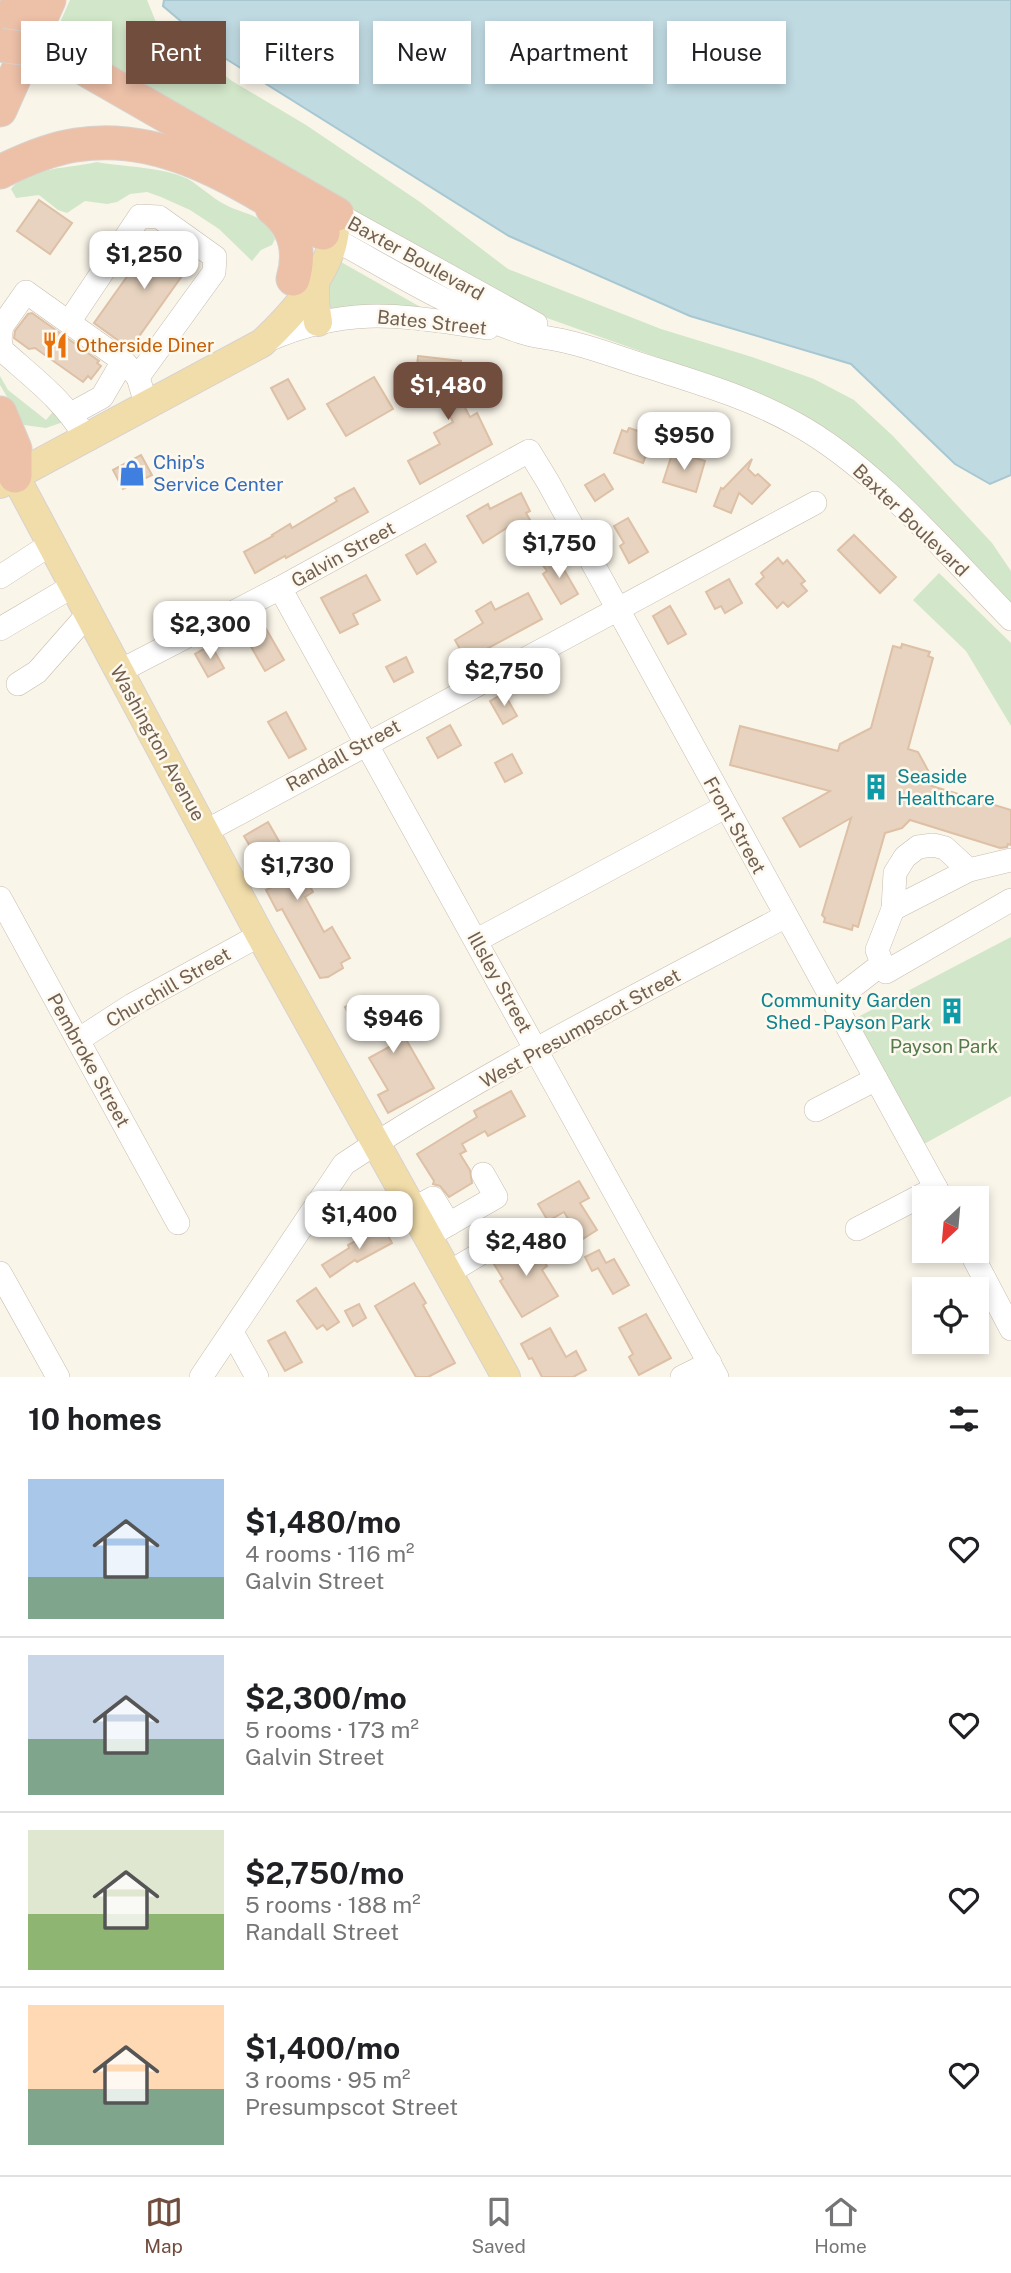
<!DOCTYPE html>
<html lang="en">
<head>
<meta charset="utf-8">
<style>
  body { margin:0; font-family:"Public Sans",sans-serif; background:#f6f6f6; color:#202124; height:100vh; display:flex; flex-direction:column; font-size:26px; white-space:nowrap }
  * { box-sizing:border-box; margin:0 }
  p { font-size:23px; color:#757577 }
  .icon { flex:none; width:38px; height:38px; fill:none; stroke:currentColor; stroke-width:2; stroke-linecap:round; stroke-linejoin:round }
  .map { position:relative; height:1377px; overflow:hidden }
  .sheet { display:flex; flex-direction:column; background:#fff; flex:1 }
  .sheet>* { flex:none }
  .hud { position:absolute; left:21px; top:21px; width:970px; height:63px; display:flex; gap:14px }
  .needle { width:46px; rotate:206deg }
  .tools { position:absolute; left:912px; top:1186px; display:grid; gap:14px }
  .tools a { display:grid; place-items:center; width:77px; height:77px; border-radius:0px; background:#fff; box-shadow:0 4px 10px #0003; font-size:35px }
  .price { position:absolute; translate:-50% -60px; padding:0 16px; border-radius:14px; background:#fff; color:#222; font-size:23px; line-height:46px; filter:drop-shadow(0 2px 4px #0008) }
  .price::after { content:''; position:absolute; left:50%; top:42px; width:21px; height:16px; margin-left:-10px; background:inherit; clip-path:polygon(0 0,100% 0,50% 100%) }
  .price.on { background:#714d3e; color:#fff }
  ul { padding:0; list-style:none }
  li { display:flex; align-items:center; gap:21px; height:175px; padding:0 28px }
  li+li { border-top:2px solid #e0e0e0 }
  li span { display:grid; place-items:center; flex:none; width:196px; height:140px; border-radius:0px; color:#555 }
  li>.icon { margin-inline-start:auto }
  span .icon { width:84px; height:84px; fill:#fffc; stroke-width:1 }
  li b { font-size:30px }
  h2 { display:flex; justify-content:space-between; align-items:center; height:84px; padding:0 28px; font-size:30px }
  .tag { padding:0 24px; border-radius:0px; background:#fff; box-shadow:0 4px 10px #0003; font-size:24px; line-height:63px }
  .tag.on { background:#714d3e; color:#fff }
  .menu { display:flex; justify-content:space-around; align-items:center; height:98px; border-top:2px solid #e0e0e0; background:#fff; font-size:19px; color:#757577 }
  .menu a { display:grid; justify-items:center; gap:4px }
  .menu .on { color:#714d3e }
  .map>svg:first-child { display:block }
  .green { fill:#d2e6c9 }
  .water { fill:#c0dae2; stroke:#a7c7d2; stroke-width:2 }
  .building { fill:#e7d3bf; stroke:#ddc0a6; stroke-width:2 }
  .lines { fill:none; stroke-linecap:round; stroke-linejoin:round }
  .minor-casing { stroke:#c8bcae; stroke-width:24 }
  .major-casing { stroke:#d8d2ce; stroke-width:30 }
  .highway-casing { stroke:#d8d2ce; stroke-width:35 }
  .minor { stroke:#fff; stroke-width:23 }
  .major { stroke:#f1ddaa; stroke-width:28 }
  .highway { stroke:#edc0a8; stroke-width:33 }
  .highway-bridge-casing { stroke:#d8d2ce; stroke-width:35; stroke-linecap:butt }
  .highway-bridge { stroke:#edc0a8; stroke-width:33 }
  .labels { text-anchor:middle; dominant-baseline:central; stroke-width:5; stroke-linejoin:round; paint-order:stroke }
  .street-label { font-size:19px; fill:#725f50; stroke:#fdf9ef }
  .food-label { font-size:19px; fill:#c56008; stroke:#fdf9ef; text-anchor:start }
  .shop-label { font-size:19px; fill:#366cbe; stroke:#fdf9ef; text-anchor:start }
  .culture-label { font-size:19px; fill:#0d838f; stroke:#fdf9ef; text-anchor:start }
  .park-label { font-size:19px; fill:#557b4c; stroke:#fdf9ef }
</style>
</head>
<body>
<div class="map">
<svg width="1011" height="1377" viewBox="0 0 1011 1377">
  <rect width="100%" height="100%" fill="#faf5e9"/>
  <g class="green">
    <path d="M70,0H147L156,22L232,81L306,125L420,202L508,269L661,329L752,357L814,379L854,400L893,436L992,543L1011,571V604L884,474L833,433L786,406L747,389L530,312L50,45Z"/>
    <path d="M97,162C124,167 164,167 188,179C200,186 211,197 224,204C245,216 264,212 275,239L272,245L261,250L252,261L219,229L190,210L161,197L147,192L130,194L117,202L107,204L85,201L67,213L58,210L39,195L16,198L11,189C26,167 74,168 97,162Z"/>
    <path d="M341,262L438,317L322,319L318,296Z"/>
    <path d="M0,376L8,390L46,420L57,407L69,420L46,428L24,425L0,385Z"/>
    <path d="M939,573L1011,643V726L966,651L913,600Z"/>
    <path d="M1011,937V1096L924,1144L854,1019Z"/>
  </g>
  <path class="water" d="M164,0H1011V475L990,484L955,464L851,364L690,316L509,236L223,57L163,6Z"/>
  <g class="building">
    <path d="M39,200L72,223L50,254L17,231Z"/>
    <path d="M158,233L194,259L130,349L94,323Z"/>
    <path d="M32,313L99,361L97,363L101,366L91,379L88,376L83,382L35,348L29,349L14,338L15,331L28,314Z"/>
    <path d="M418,356L461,361L459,376L447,374L470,417L477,413L492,444L420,484L408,461L440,444L434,433L453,422L436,389L415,387Z"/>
    <path d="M374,377L393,409L346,436L327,404Z"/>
    <path d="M288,379L305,409L288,419L271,388Z"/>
    <path d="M629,428L647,434L646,437L652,439L643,463L614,453L622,430L627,432Z"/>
    <path d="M673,451L705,461L696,492L663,482Z"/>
    <path d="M141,455L152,475L123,489L113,470Z"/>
    <path d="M752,459L748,469L755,476L758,474L770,485L752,504L739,493L731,513L714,506L721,488L723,489Z"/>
    <path d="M604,474L613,489L595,501L585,485Z"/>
    <path d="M354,488L368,512L286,558L285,556L255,573L244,552L273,536L272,535L290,524L292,528L337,501L335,498Z"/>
    <path d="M521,493L530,511L526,513L534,527L520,535L513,524L483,543L467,516L488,504L490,509Z"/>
    <path d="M628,518L648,552L629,563L620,546L624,543L614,526Z"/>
    <path d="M854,535L896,577L880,593L838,550Z"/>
    <path d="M425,544L436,562L417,574L406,555Z"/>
    <path d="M556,556L578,594L561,604L543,574L547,571L542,564Z"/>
    <path d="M778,558L783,564L787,560L805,581L801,584L807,591L788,607L783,602L777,608L756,584L764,577L761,573Z"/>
    <path d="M366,575L380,600L353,614L358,624L340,633L321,598Z"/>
    <path d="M729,579L742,603L725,613L721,606L715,609L706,592Z"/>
    <path d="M528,593L542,619L466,660L455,640L483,623L476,611L491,602L495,610Z"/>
    <path d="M670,606L686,634L668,644L653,616Z"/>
    <path d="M265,627L284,660L265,671L246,638Z"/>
    <path d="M902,644L930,652L928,656L933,658L908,749L918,752L930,774L922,783L1011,810V845L1008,844L1007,847L1000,848L910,820L902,828L885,833L858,927L853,925L852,930L824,922L825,918L822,915L851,818L800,847L783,818L830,791L730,765L740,726L838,751L840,744L871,728L893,646L901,648Z"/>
    <path d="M211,645L224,668L208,677L195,654Z"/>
    <path d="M406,657L413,672L394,682L386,667Z"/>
    <path d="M504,693L517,716L503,724L490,701Z"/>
    <path d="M286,712L306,749L289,758L268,722Z"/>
    <path d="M450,725L461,745L438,758L427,738Z"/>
    <path d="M512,754L522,773L505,782L495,763Z"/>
    <path d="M268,822L284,850L289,848L313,892L305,897L324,932L332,927L350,958L341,963L343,968L328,977L320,978L282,909L277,911L266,890L274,886L257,851L254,853L244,836Z"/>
    <path d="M362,997L371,1012L394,999L404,1017L396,1022L434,1088L388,1113L378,1095L388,1090L369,1058L391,1046L376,1020L358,1031L345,1007Z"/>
    <path d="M511,1091L525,1116L488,1136L485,1131L462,1144L466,1151L460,1154L470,1170L472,1183L449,1197L440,1186L433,1184L434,1181L417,1154L477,1117L474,1111Z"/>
    <path d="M579,1181L589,1198L580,1203L597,1230L581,1240L564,1212L548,1221L538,1204Z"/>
    <path d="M383,1226L392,1243L357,1262L355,1260L330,1277L322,1265L349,1248L348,1245Z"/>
    <path d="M530,1239L547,1266L542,1270L558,1296L522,1317L500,1281L503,1279L494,1264L499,1261L498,1260Z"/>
    <path d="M599,1250L606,1263L614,1259L629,1285L613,1294L598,1268L592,1271L585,1257Z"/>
    <path d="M414,1283L426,1303L423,1305L455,1363L428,1377H416L375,1306Z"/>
    <path d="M316,1288L339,1322L327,1330L323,1325L317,1329L297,1301Z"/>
    <path d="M359,1304L366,1318L353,1326L345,1311Z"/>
    <path d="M646,1314L671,1358L639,1375L629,1357L633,1354L619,1328Z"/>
    <path d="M550,1328L566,1357L576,1351L586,1370L573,1377H542L532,1358L529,1359L521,1344Z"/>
    <path d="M285,1332L302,1362L285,1371L268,1341Z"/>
  </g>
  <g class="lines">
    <g class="minor-casing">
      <g id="minor">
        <path d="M328,226L337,214L536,324"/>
        <path d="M323,233C388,268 451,309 521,332C536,337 553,338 568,342C595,348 622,359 649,367C699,383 750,398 796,424C876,468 947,554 1011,619"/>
        <path d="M69,322L140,216L159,217L215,257L214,272L138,377L146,404"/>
        <path d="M0,338L2,326L26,292L123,361L138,377"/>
        <path d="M0,339L2,350C32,377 65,401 85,437"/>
        <path d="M268,340C351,304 402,316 488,328"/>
        <path d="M71,414L102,397L123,361"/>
        <path d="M0,577L51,544"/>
        <path d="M280,588L717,1377"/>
        <path d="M0,629L73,586"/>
        <path d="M118,672L280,588L529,451L548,482L942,1199"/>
        <path d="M18,684L37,672L88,614"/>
        <path d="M206,831L815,503"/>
        <path d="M0,898L178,1223"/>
        <path d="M893,909L969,870"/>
        <path d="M477,940L725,807"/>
        <path d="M882,964L886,972L1011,900"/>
        <path d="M834,1001L882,964L877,950L893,909L895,873L905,857L918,847L933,845L945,848L969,870L1011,860"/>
        <path d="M78,1040L132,1005L260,935"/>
        <path d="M816,1110L876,1079"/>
        <path d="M413,1209L433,1198L449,1224"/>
        <path d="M857,1229L936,1188"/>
        <path d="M428,1236L496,1197L483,1174"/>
        <path d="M970,1251L1011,1329"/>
        <path d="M0,1273L58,1377"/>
        <path d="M448,1273L520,1230"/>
        <path d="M232,1332L257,1377"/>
        <path d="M201,1377L344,1164C484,1072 638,995 786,916"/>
        <path d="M682,1377L710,1363"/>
      </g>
    </g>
    <g class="major-casing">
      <g id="major">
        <path d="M315,281V303L318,322"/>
        <path d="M15,476L260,935L506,1377"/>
        <path d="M0,484L262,343C289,318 317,287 330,252C335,240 335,227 337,214"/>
      </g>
    </g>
    <g class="highway-casing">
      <g id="highway">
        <path d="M0,32L21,0"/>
        <path d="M71,61L337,214"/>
        <path d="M0,110L49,0"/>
        <path d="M0,172C24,160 49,149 76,145C168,130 247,188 323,233"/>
        <path d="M272,208C295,226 301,252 293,279"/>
        <path d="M0,413L15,449V476"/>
      </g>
    </g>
    <use href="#minor" class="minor"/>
    <use href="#major" class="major"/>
    <use href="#highway" class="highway"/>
    <g class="highway-bridge-casing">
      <path id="highway-bridge" d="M0,45L37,50L71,61"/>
    </g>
    <use href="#highway-bridge" class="highway-bridge"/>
  </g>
  <defs>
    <g id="restaurant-bare" transform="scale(2.1)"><path d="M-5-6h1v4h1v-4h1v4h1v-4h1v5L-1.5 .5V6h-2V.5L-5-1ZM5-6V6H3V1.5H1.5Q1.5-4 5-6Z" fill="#e8710a" stroke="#fdf9ef" stroke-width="2.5" paint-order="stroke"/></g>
    <g id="shop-bare" transform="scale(2.1)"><path d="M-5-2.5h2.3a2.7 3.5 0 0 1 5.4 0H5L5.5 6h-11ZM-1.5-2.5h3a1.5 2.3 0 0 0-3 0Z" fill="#3f7fe0" stroke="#fdf9ef" stroke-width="2.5" paint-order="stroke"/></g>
    <g id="building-bare" transform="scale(2.1)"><path d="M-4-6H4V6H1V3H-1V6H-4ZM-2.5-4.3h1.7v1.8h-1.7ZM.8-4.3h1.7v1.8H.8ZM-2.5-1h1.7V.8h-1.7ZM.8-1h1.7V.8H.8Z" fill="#0f9aa8" stroke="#fdf9ef" stroke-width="2.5" paint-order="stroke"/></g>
  </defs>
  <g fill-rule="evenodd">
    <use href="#restaurant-bare" x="55" y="345"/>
    <use href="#shop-bare" x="132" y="473"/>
    <use href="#building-bare" x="876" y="787"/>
    <use href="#building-bare" x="952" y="1011"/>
  </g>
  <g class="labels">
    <g class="street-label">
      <text transform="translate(416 258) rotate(29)">Baxter Boulevard</text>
      <text transform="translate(432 322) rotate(6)">Bates Street</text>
      <text transform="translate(911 520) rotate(44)">Baxter Boulevard</text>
      <text transform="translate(343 554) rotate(-29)">Galvin Street</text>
      <text transform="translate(158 743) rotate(61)">Washington Avenue</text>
      <text transform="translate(343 755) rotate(-29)">Randall Street</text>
      <text transform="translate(735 825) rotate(61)">Front Street</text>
      <text transform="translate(500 982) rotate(61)">Illsley Street</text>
      <text transform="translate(168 987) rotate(-30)">Churchill Street</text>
      <text transform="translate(580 1028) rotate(-29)">West Presumpscot Street</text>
      <text transform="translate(89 1060) rotate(61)">Pembroke Street</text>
    </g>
    <g class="food-label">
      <text x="76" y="345">Otherside Diner</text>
    </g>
    <g class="shop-label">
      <text x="153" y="462">Chip's<tspan x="153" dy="22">Service Center</tspan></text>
    </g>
    <g class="culture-label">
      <text x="897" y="776">Seaside<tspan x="897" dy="22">Healthcare</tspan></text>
      <text x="931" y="1000" text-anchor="end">Community Garden<tspan x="931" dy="22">Shed - Payson Park</tspan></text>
    </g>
    <g class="park-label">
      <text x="944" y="1046">Payson Park</text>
    </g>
  </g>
</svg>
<div class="tools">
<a><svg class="needle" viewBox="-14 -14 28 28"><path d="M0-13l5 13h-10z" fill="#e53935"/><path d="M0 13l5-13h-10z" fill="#757577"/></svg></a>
<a><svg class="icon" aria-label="locate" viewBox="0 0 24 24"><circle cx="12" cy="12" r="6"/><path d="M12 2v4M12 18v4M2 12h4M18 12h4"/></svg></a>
</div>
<b class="price" style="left:144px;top:291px">$1,250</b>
<b class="price on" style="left:448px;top:422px">$1,480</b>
<b class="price" style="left:684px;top:472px">$950</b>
<b class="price" style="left:559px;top:580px">$1,750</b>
<b class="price" style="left:210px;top:661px">$2,300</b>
<b class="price" style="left:504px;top:708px">$2,750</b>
<b class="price" style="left:297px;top:902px">$1,730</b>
<b class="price" style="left:393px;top:1055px">$946</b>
<b class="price" style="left:359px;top:1251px">$1,400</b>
<b class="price" style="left:526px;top:1278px">$2,480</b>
<div class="hud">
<a class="tag">Buy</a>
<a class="tag on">Rent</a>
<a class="tag">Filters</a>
<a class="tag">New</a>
<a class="tag">Apartment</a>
<a class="tag">House</a>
</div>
</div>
<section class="sheet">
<h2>10 homes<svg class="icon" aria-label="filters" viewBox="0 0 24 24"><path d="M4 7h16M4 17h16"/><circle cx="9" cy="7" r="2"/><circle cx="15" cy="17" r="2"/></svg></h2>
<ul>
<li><span style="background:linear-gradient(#a9c7e8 70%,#7fa58c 0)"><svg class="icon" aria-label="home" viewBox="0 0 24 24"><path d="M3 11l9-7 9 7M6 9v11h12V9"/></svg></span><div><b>$1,480/mo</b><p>4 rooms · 116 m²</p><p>Galvin Street</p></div><svg class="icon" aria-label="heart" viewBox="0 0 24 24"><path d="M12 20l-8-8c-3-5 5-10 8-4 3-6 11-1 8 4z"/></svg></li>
<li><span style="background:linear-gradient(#c9d6e8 60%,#7fa58c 0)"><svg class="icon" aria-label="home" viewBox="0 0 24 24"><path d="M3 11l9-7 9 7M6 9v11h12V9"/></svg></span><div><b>$2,300/mo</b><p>5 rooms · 173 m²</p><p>Galvin Street</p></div><svg class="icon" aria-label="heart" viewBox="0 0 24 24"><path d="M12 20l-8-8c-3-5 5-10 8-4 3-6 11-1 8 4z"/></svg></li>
<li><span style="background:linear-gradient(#dfe7d0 60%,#8fb573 0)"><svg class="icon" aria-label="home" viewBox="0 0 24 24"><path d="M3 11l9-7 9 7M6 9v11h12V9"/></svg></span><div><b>$2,750/mo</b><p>5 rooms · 188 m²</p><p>Randall Street</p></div><svg class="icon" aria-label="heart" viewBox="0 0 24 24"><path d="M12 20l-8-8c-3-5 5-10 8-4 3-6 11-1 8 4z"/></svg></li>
<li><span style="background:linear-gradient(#ffd9b3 60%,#7fa58c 0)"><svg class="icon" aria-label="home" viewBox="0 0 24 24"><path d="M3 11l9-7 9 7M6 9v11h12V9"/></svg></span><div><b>$1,400/mo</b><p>3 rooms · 95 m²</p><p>Presumpscot Street</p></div><svg class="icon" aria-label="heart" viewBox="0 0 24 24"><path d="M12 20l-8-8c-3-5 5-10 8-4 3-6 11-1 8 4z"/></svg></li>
</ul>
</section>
<nav class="menu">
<a class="on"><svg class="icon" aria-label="map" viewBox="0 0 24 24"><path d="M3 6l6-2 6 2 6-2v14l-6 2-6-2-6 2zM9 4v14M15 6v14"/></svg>Map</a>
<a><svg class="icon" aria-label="saved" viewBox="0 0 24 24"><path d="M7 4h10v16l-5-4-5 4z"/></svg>Saved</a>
<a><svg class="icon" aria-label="home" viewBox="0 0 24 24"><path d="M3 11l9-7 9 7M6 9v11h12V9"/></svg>Home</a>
</nav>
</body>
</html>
